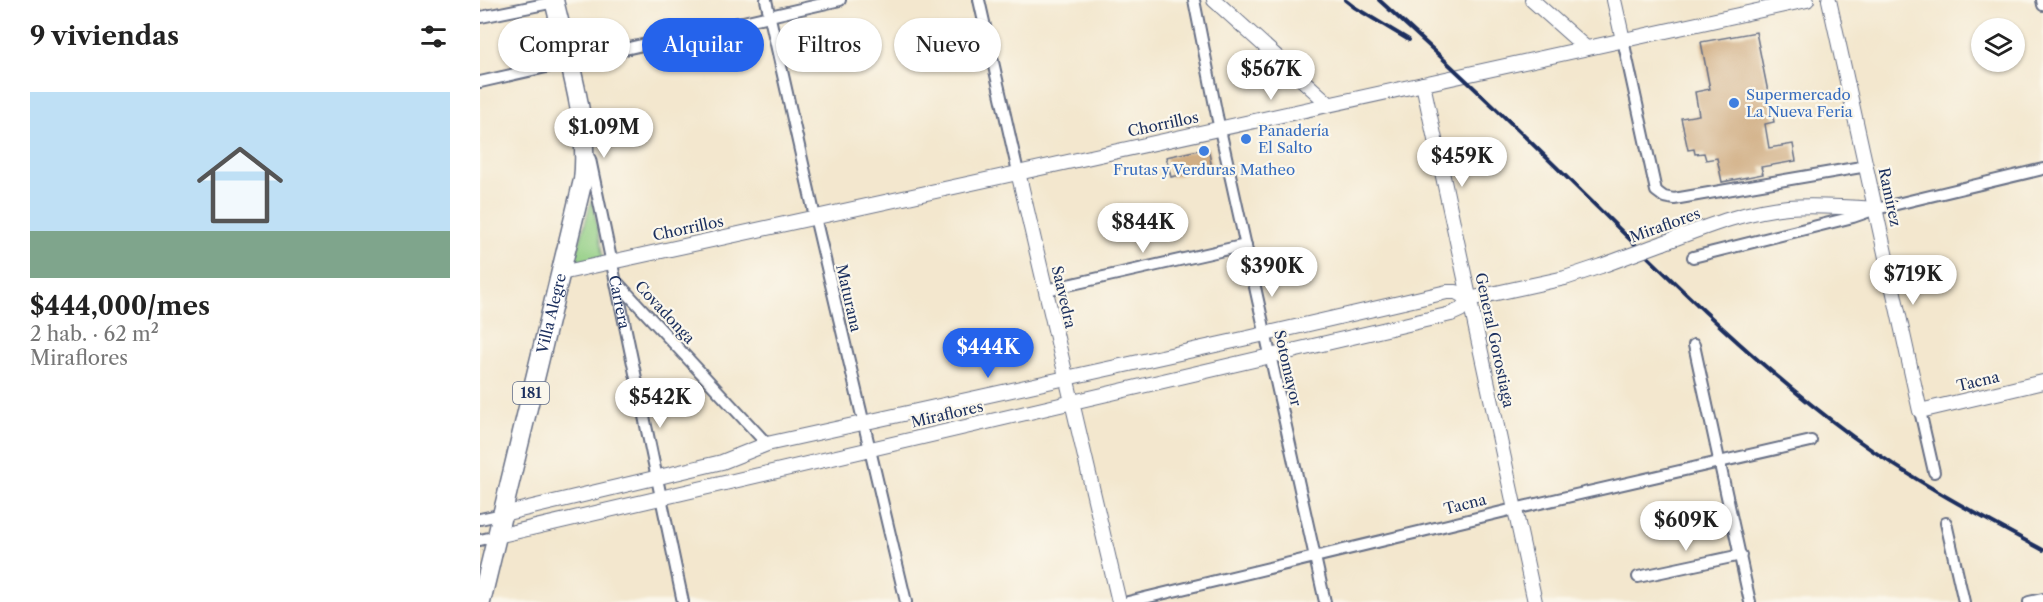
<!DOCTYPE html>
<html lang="es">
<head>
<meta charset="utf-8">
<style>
  body { margin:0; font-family:"Libre Caslon Text",serif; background:#f2f2f2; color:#222; height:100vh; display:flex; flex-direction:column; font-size:22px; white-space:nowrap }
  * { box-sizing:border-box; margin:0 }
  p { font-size:20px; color:#767676 }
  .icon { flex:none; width:33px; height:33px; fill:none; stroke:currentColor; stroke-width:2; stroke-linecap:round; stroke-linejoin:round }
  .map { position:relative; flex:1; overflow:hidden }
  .drawer { display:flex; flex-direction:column; background:#fff; width:480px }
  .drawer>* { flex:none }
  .hud { position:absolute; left:18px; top:18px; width:570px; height:54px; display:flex; gap:12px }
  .controls { position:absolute; left:1491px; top:18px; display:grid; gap:12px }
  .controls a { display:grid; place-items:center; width:54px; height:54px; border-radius:50%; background:#fff; box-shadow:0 2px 4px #0004; font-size:30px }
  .price { position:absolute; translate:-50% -51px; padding:0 14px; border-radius:21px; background:#fff; color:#222; font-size:20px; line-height:39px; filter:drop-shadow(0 2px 3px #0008) }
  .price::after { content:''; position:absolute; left:50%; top:36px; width:18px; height:14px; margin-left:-9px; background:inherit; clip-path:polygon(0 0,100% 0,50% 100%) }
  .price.selected { background:#2563eb; color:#fff }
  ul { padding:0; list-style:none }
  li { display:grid; align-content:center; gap:12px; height:318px; padding:0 30px }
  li+li { border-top:2px solid #e0e0e0 }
  li span { display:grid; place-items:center; height:186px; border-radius:0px; color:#555 }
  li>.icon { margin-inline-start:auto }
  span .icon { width:108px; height:108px; fill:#fffc; stroke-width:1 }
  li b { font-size:26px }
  h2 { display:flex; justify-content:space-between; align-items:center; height:72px; padding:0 30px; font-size:26px }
  .chip { padding:0 21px; border-radius:27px; background:#fff; box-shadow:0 2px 4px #0004; font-size:21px; line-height:54px }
  .chip.selected { background:#2563eb; color:#fff }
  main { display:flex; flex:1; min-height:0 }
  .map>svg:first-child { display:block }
  .green { fill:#91ce83; stroke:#567e70; stroke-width:1.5 }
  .building { fill:#d0ad83 }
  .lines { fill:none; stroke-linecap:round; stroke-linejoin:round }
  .street-casing { stroke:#676f85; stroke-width:14 }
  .secondary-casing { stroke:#676f85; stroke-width:16 }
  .highway-casing { stroke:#676f85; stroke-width:21 }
  .street { stroke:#fff; stroke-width:10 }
  .secondary { stroke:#fff; stroke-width:14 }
  .highway { stroke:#fff; stroke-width:18 }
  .rail { stroke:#1b2f5e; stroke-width:4 }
  .secondary-bridge-casing { stroke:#676f85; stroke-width:16; stroke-linecap:butt }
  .secondary-bridge { stroke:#fff; stroke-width:14 }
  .shop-dot { fill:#3f7fe0; stroke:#fbf7ec; stroke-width:2 }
  .labels { text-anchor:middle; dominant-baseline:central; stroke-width:4.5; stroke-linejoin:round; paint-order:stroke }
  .shield { fill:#fbf7ec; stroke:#5e6b89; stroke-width:1.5 }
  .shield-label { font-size:14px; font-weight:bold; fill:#1b2f5e }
  .shop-label { font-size:15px; fill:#366cbe; stroke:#fbf7ec; text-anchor:start }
  .street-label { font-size:15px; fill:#1b2f5e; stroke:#fbf7ec }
</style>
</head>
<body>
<main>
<section class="drawer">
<h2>9 viviendas<svg class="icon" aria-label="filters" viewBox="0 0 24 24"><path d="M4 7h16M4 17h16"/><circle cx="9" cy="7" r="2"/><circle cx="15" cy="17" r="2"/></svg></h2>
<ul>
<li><span style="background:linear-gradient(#bfe0f5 75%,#7fa58c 0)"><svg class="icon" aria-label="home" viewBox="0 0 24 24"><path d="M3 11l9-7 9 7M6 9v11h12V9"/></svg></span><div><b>$444,000/mes</b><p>2 hab. · 62 m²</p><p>Miraflores</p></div></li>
</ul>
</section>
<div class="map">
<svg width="1563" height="602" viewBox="0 0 1563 602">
  <rect width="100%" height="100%" fill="#fbf7ec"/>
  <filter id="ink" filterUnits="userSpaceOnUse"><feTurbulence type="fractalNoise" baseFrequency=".0167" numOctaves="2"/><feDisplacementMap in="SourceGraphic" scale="12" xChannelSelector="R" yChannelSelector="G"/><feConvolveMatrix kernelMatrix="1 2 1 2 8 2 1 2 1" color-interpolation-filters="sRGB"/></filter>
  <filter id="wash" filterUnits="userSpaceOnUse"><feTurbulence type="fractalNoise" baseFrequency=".008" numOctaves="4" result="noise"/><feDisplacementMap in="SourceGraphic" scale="24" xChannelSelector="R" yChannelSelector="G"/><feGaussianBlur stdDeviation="1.35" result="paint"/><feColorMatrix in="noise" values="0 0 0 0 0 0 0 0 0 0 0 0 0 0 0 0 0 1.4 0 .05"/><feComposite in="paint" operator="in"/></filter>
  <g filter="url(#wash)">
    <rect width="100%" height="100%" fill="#f3e7ce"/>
    <path class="green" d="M112,198L123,258L94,263Z"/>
    <g id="blocks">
      <g class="building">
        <path d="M1276,32L1294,122L1285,124L1289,148L1313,144L1316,161L1281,167L1283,174L1242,182L1237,158L1226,160L1224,153L1215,154L1214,149L1208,150L1201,118L1219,115L1215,92L1230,89L1221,42Z"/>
        <path d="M728,148L732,168L691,177L686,157Z"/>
      </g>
    </g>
  </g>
  <g filter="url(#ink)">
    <use href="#blocks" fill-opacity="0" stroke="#676f85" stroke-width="1.5"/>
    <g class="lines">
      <g class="street-casing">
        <g id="street">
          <path d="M286,0L335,217L426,602"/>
          <path d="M499,0L538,172"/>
          <path d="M714,0L737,116L845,602"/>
          <path d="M1562,0L1563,5"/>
          <path d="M1,17L75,2"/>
          <path d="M1143,40L1176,191L1184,197L1194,199L1387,166"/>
          <path d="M0,82L360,0"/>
          <path id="s1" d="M110,159L203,602"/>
          <path d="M1213,257L1373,217L1396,209L1563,169"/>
          <path d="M136,281L287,444"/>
          <path d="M566,290L766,245"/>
          <path d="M1214,345L1270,602"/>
          <path d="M1440,411L1454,472"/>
          <path d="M0,519L23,514"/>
          <path d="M1466,523L1484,602"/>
          <path d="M0,540L17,536"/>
          <path d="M1158,577L1261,555"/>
          <path d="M648,602L1034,509L1331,441"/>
          <path d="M1549,602L1563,599"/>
        </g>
      </g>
      <g class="secondary-casing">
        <g id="secondary">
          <path d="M734,0L849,104"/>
          <path d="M1052,0L1106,48"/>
          <path d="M1134,0L1143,40"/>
          <path d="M1349,0L1440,411L1563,382"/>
          <path d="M943,84L1055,602"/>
          <path d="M538,172L639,602"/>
          <path d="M1183,243C1223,228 1264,211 1308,207C1337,205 1367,207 1396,209"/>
          <path d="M81,273L1327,0"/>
          <path d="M23,514L242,462L287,444L772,337L967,292H976L989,299"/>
          <path d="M17,536L971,314L980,310L989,299L1085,278L1121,266"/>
        </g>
      </g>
      <g class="highway-casing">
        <g id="highway">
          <path id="s2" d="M1,602L103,180C110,123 87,56 74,0"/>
        </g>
      </g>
      <use href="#street" class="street"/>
      <use href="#secondary" class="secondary"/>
      <use href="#highway" class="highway"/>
      <g class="rail">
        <path d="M865,0L874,7L929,40"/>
        <path d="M899,0C971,65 1041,132 1110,200C1193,282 1277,366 1372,436C1432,480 1498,515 1563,550"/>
      </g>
      <g class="secondary-bridge-casing">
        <path id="secondary-bridge" d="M1121,266L1183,243"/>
      </g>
      <use href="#secondary-bridge" class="secondary-bridge"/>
    </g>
  </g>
  <g class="shop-dot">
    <circle cx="1254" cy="103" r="6"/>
    <circle cx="766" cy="139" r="6"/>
    <circle cx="724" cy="151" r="6"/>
  </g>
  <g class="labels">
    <rect class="shield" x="33" y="382" width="36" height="22" rx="4.5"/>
    <g class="shield-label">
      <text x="51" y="393">181</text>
    </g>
    <g class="shop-label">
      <text x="1266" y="94">Supermercado<tspan x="1266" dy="17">La Nueva Feria</tspan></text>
      <text x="778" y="130">Panadería<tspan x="778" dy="17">El Salto</tspan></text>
      <text x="724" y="169" text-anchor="middle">Frutas y Verduras Matheo</text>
    </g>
    <g class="street-label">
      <text transform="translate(683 124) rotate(-12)">Chorrillos</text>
      <text transform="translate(1410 197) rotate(78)">Ramírez</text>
      <text transform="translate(1185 225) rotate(-20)">Miraflores</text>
      <text transform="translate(208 228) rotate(-12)">Chorrillos</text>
      <text transform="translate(584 297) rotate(77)">Saavedra</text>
      <text transform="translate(369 298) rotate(77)">Maturana</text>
      <text stroke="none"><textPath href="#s1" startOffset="146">Carrera</textPath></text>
      <text transform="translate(185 312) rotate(47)">Covadonga</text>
      <text stroke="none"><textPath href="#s2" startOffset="297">Villa Alegre</textPath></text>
      <text transform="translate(1015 340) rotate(78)">General Gorostiaga</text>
      <text transform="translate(808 368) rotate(77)">Sotomayor</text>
      <text transform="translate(1498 381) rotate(-13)">Tacna</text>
      <text transform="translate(467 414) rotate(-13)">Miraflores</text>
      <text transform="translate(985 504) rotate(-14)">Tacna</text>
    </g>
  </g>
</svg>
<div class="controls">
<a><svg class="icon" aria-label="layers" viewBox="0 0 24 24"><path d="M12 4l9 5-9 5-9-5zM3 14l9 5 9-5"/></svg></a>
</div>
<b class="price" style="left:791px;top:101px">$567K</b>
<b class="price" style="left:124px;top:159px">$1.09M</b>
<b class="price" style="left:982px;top:188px">$459K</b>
<b class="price" style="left:663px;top:254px">$844K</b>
<b class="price" style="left:792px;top:298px">$390K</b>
<b class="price" style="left:1433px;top:306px">$719K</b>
<b class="price selected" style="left:508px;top:379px">$444K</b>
<b class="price" style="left:180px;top:429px">$542K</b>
<b class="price" style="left:1206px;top:552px">$609K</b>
<div class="hud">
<a class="chip">Comprar</a>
<a class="chip selected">Alquilar</a>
<a class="chip">Filtros</a>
<a class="chip">Nuevo</a>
</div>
</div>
</main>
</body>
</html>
